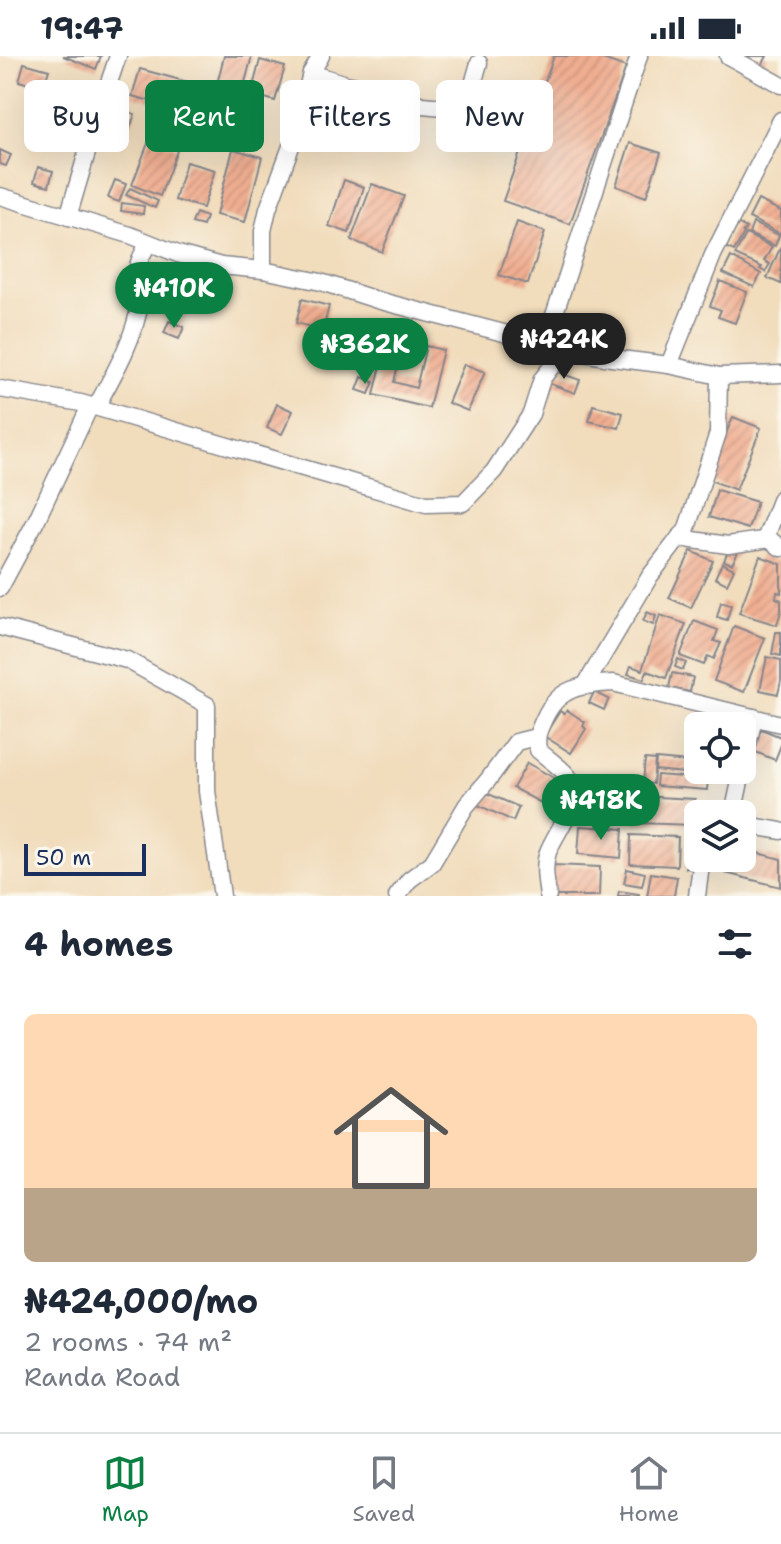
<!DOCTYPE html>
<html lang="en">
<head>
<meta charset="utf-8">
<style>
  body { margin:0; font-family:"Shantell Sans",sans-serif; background:#f2f2f3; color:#1f2937; height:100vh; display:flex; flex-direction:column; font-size:30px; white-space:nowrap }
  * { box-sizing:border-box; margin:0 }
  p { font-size:26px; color:#747a83 }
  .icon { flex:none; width:44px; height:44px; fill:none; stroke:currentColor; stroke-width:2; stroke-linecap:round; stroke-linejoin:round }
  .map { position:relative; height:840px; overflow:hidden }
  .side { display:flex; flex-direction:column; background:#fff; flex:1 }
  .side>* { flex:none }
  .hud { position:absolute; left:24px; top:24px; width:734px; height:72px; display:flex; gap:16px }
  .controls { position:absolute; left:684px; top:656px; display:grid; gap:16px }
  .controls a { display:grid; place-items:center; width:72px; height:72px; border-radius:12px; background:#fff; box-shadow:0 8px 32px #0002; font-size:40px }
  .scale { position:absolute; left:24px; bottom:20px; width:122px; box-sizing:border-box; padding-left:8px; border:4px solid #1b2f5e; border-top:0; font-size:22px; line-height:28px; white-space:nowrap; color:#1b2f5e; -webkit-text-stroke:6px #fbf7ec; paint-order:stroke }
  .price { position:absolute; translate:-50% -68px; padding:0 18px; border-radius:28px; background:#0b8043; color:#fff; font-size:26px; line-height:52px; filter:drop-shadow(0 2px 4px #0008) }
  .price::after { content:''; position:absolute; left:50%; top:48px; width:24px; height:18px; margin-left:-12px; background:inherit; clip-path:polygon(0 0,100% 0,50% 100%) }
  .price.active { background:#222; color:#fff }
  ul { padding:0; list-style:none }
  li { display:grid; align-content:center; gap:16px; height:424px; padding:0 24px }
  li+li { border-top:2px solid #e0e1e3 }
  li span { display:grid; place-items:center; height:248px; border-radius:12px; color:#555 }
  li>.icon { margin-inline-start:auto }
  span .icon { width:144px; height:144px; fill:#fffc; stroke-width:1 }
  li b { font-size:34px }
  h2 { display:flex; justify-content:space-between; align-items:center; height:96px; padding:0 24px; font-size:34px }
  .pill { padding:0 28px; border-radius:12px; background:#fff; box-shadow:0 8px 32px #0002; font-size:28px; line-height:72px }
  .pill.active { background:#0b8043; color:#fff }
  .status { display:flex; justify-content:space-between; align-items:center; height:56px; padding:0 40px; background:#fff; direction:ltr }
  .status svg { height:22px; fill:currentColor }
  .dock { display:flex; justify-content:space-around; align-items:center; height:112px; border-top:2px solid #e0e1e3; background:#fff; font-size:22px; color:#747a83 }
  .dock a { display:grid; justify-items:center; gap:4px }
  .dock .active { color:#0b8043 }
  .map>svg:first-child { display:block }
  .building { fill:url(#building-hatch) }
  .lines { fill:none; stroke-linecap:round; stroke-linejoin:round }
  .minor-casing { stroke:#86868c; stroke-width:19 }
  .minor { stroke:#fff; stroke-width:16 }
</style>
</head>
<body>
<div class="status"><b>19:47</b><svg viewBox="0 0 49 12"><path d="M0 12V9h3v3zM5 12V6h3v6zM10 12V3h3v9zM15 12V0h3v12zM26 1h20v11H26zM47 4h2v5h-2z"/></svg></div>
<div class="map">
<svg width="781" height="840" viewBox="0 0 781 840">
  <defs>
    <pattern id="building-hatch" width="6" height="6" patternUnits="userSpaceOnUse" patternTransform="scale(2)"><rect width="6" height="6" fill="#f0ae91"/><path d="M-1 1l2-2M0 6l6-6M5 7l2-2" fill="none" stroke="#cd967f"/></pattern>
  </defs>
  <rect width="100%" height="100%" fill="#fbf7ec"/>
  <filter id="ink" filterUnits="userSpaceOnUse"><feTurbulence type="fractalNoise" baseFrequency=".0125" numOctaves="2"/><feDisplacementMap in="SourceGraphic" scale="16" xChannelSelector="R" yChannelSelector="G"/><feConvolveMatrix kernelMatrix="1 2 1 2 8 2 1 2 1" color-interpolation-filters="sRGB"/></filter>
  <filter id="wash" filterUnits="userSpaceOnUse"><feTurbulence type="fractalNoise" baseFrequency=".006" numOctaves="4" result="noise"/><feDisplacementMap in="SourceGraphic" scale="32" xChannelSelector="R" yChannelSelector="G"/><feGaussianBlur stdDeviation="1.8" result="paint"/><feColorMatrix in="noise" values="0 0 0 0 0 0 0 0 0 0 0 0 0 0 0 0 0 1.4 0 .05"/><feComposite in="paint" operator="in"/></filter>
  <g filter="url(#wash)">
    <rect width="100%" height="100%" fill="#f1dcbb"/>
    <g id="blocks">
      <g class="building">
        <path d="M63,0H101L96,13Z"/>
        <path d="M224,0H252L243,34L217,28Z"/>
        <path d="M554,0H594L626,11L570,168L503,145Z"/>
        <path d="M740,0H767L762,10Z"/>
        <path d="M260,4L285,11L275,45L251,38Z"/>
        <path d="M24,7L49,14L43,32L19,25Z"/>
        <path d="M140,13L206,31L199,58L132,40Z"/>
        <path d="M287,37L296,40L292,54L282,51Z"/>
        <path d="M111,50L135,58L123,91L99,83Z"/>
        <path d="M150,82L178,92L160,140L132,129Z"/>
        <path d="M630,87L661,97L646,141L616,130Z"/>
        <path d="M233,93L262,101L245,166L216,159Z"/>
        <path d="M0,94L11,99L6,110L0,108Z"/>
        <path d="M186,106L215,114L203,152L175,144Z"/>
        <path d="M38,111L53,115L49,130L34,126Z"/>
        <path d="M115,124L126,128L119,146L108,142Z"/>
        <path d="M344,124L364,131L349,177L329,170Z"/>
        <path d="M372,128L404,140L382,196L351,184Z"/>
        <path d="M130,132L158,145L155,152L126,139Z"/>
        <path d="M758,144L781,155V178L749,162Z"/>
        <path d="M122,147L144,150L143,158L121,155Z"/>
        <path d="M196,157L206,161L203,170L192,167Z"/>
        <path d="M517,166L545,176L528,228L499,219Z"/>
        <path d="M737,167L746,172L744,176L742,175L744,177L734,195L725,191Z"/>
        <path d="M753,167L779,179L775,190L749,178Z"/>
        <path d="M746,178L772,191L764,205L770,208L765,216L760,213L762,211L735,199Z"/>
        <path d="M781,190V228L767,222Z"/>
        <path d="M731,201L761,218L754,231L723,217Z"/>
        <path d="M156,211L169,215L165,227L152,222Z"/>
        <path d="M720,225L747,236L735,267L718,261L721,254L710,250Z"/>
        <path d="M302,243L329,250L323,274L296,267Z"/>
        <path d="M169,265L184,271L179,283L164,277Z"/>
        <path d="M388,279L404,283L394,326L416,332L426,290L443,294L429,352L374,339Z"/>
        <path d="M464,308L485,316L468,355L448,347Z"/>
        <path d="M552,314L580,324L575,337L548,327Z"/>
        <path d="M362,321L374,326L369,338L357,334Z"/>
        <path d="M277,348L293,355L282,378L267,372Z"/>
        <path d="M593,349L623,357L619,372L589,365Z"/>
        <path d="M733,361L761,372L736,434L707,423Z"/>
        <path d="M717,434L757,446L748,473L709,461Z"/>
        <path d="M729,492L738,496L732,508L724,505Z"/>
        <path d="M691,495L713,505L691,552L669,542Z"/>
        <path d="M760,500L781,508V537L777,536L776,542L781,544V555L777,569L739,557Z"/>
        <path d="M722,507L734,513L727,528L715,522Z"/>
        <path d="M721,546L731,549L727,564L717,561Z"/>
        <path d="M647,556L656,560L653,569L643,565Z"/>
        <path d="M660,559L686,568L666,622L647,615L644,623L628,618L631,610L642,614Z"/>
        <path d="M694,565L718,574L714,585L721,587L714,603L708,600L704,609L680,600Z"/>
        <path d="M734,570L765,582L744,636L714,625Z"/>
        <path d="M776,576H781V600L772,598Z"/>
        <path d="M767,601L781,604V625L778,638L760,634Z"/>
        <path d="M678,603L686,607L683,614L675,611Z"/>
        <path d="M672,617L693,621L690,636L669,632Z"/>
        <path d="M594,636L609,643L604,654L589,647Z"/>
        <path d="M567,654L585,666L583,670L586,673L571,697L544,680L560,655L564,658Z"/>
        <path d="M761,673L781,681V689L775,704L753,695Z"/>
        <path d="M645,703L655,704L653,728L643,727Z"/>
        <path d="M656,703L698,707V714H703V719L655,714Z"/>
        <path d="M527,707L554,722L541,747L513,732Z"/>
        <path d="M657,719L708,723L707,734L656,730Z"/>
        <path d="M586,733L629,739L626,766L582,760Z"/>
        <path d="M484,736L519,751L513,765L478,749Z"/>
        <path d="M637,740L695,743L694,769L636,767Z"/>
        <path d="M580,770L623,773L621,802L578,798Z"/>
        <path d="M631,779L678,781L677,810L630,808Z"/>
        <path d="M742,793L781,803V831L725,817L729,802H742Z"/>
        <path d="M687,796L697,797L696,813L686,812Z"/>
        <path d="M553,809L600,811L599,840H552Z"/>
        <path d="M627,813L645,817L642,830L624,827Z"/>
        <path d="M651,817L677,821L674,840H647Z"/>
        <path d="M619,835L639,838V840H618Z"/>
      </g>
    </g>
  </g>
  <g filter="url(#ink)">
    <use href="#blocks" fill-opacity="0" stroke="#86868c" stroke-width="2"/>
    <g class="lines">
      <g class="minor-casing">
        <g id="minor">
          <path d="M728,0L781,29"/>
          <path d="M311,17L346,28L392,36L422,49L466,53L479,7"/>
          <path d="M466,53L502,67L513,84"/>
          <path d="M0,140L130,179L178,198L221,210L263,214L321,226L377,244L565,293L604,301L669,309L719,320L781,318"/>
          <path d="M68,161L99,56L118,0"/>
          <path d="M263,214V175L268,153L297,74L311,17L321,0"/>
          <path d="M545,287L639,0"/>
          <path d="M669,309L713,199L781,64"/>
          <path d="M0,333L81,347L426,448L463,447L494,415L531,358L542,323L565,293"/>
          <path d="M96,351C114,318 134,284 140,247C141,238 137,230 137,222C136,209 142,198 149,187"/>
          <path d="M781,442L766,481L781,492"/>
          <path d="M679,482L728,489L770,483"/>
          <path d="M0,532L36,465L90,350"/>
          <path d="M0,571L127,604L207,649V735L222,840"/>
          <path d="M586,628L650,520L679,482L686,475L718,377L719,320"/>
          <path d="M733,758L754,661"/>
          <path d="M742,768L781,775"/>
          <path d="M397,840L409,824L432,807L466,750L488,724L516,686L536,681"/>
          <path d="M548,840C546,825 543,810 548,796C557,772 586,743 567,719C559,710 547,702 538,694C536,679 538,676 544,663C558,631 581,629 613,627L781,668"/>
          <path d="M697,840L702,802"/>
        </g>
      </g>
      <use href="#minor" class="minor"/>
    </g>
  </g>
</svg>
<div class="controls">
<a><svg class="icon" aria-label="locate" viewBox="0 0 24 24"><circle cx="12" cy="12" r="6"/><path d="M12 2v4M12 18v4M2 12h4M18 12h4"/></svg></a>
<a><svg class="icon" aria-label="layers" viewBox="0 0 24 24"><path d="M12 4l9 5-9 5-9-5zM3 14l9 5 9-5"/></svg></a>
</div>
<div class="scale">50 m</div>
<b class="price" style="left:174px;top:274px">₦410K</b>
<b class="price active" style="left:564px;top:325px">₦424K</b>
<b class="price" style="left:365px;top:330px">₦362K</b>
<b class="price" style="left:601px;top:786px">₦418K</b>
<div class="hud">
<a class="pill">Buy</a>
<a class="pill active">Rent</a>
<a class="pill">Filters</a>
<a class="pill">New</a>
</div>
</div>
<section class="side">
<h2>4 homes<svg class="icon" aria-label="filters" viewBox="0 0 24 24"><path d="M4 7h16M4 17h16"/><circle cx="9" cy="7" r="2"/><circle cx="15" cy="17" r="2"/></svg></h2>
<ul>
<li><span style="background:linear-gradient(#ffd9b3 70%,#b9a48a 0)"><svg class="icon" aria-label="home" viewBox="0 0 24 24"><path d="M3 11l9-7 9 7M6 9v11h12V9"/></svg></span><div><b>₦424,000/mo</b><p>2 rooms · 74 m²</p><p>Randa Road</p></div></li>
</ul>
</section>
<nav class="dock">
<a class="active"><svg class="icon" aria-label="map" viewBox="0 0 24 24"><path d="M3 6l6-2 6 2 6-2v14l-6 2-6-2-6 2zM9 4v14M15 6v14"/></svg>Map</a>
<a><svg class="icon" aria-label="saved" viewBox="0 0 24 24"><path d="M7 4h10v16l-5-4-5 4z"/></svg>Saved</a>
<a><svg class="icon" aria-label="home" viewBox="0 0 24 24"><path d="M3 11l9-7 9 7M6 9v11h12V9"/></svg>Home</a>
</nav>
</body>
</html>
